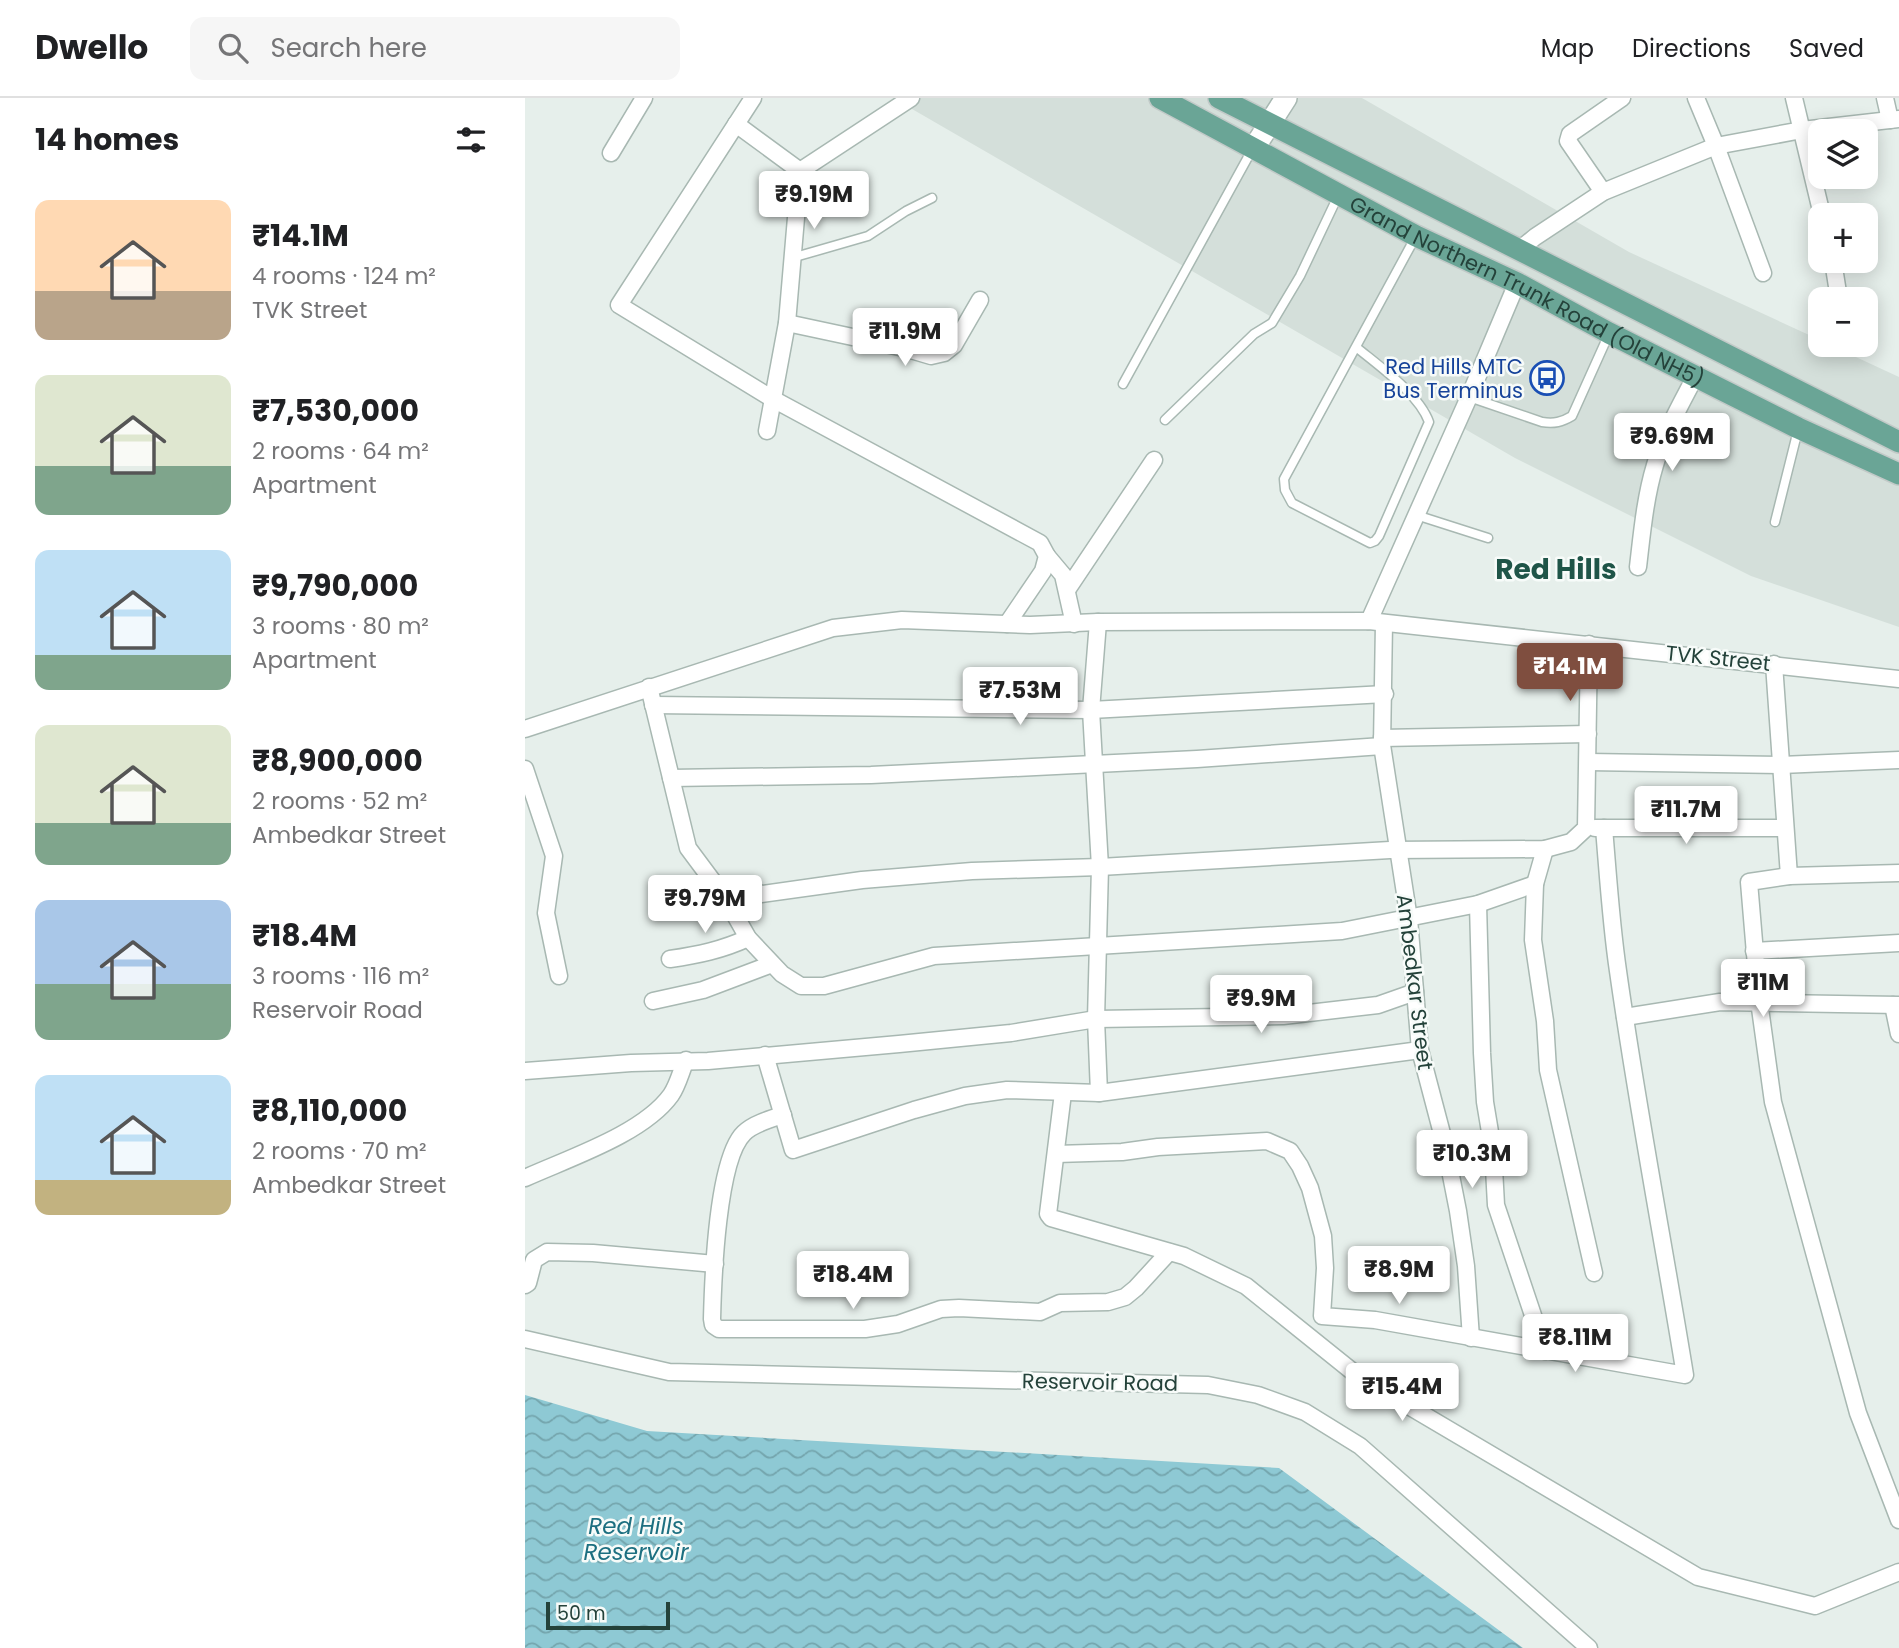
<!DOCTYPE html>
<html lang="en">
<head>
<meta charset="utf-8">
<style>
  body { margin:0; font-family:Poppins,sans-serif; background:#f6f6f6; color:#202124; height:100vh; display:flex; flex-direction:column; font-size:26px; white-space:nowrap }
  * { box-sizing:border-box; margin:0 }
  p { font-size:23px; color:#757577 }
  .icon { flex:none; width:38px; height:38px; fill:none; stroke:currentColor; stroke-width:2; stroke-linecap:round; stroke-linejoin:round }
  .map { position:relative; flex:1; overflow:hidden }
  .details { display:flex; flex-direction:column; background:#fff; width:525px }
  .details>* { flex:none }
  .buttons { position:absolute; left:1283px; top:21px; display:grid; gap:14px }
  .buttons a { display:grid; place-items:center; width:70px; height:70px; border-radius:14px; background:#fff; box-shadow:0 4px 18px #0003; font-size:35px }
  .scale { position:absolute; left:21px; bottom:18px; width:124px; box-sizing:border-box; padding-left:7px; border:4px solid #24423a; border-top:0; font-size:19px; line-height:24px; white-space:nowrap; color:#24423a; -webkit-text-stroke:5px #f7fbf9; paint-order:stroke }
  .price { position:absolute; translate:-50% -60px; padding:0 16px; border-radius:7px; background:#fff; color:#222; font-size:23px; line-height:46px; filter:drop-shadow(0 2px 4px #0008) }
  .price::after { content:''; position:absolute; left:50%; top:42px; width:21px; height:16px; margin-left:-10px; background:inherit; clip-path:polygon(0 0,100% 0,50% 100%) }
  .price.current { background:#7f4e3f; color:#fff }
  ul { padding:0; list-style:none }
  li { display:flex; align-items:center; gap:21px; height:175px; padding:0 35px }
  li span { display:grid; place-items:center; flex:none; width:196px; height:140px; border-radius:14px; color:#555 }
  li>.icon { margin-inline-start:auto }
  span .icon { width:84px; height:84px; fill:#fffc; stroke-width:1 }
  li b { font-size:30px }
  h2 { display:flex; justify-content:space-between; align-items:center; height:84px; padding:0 35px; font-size:30px }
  header { display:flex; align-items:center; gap:42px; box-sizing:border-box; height:98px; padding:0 35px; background:#fff; border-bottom:2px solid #e0e0e0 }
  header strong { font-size:33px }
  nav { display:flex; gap:38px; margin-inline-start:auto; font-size:24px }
  .search { width:490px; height:63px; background:#f6f6f6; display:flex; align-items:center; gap:18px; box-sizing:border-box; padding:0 24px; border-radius:14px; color:#757577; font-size:26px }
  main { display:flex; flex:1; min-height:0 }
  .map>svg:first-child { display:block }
  .built { fill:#d4dfda }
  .water { fill:url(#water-waves) }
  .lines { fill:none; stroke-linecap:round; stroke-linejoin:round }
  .service-casing { stroke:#a8b8b2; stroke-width:11 }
  .minor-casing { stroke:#a8b8b2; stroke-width:19 }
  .tertiary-casing { stroke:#a8b8b2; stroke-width:24 }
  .primary-casing { stroke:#c2cac8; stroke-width:24 }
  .service { stroke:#fff; stroke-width:8 }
  .minor { stroke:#fff; stroke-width:16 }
  .tertiary { stroke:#fff; stroke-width:21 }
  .primary { stroke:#6aa596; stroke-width:21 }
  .labels { text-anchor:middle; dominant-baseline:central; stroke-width:5; stroke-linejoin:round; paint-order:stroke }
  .street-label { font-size:21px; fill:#24423a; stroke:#f7fbf9 }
  .transit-label { font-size:21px; fill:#164399; stroke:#f7fbf9; text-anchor:end }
  .water-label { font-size:23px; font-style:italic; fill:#1c6f80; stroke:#f7fbf9 }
  .district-label { font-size:28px; font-weight:bold; fill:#1f5548; stroke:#f7fbf9 }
</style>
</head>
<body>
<header>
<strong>Dwello</strong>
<div class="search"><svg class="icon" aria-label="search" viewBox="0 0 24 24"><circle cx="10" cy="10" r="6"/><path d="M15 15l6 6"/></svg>Search here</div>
<nav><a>Map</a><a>Directions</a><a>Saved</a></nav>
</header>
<main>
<section class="details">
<h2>14 homes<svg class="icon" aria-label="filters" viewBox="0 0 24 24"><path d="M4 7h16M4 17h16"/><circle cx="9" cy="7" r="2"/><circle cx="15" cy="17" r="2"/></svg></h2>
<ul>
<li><span style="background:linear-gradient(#ffd9b3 65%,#b9a48a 0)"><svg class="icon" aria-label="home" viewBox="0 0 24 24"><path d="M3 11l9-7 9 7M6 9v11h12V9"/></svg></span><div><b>₹14.1M</b><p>4 rooms · 124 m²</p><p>TVK Street</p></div></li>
<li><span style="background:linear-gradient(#dfe7d0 65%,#7fa58c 0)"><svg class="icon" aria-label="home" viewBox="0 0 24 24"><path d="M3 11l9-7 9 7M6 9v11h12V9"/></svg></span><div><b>₹7,530,000</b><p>2 rooms · 64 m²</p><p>Apartment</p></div></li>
<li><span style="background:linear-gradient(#bfe0f5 75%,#7fa58c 0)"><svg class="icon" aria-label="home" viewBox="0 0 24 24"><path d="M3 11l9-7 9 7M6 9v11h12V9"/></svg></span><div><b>₹9,790,000</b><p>3 rooms · 80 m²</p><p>Apartment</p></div></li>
<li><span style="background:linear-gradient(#dfe7d0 70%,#7fa58c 0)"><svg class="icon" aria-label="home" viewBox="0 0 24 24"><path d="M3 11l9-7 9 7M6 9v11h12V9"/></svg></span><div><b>₹8,900,000</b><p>2 rooms · 52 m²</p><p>Ambedkar Street</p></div></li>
<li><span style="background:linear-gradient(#a9c7e8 60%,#7fa58c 0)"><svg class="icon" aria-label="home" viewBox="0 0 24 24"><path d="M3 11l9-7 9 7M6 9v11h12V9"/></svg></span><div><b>₹18.4M</b><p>3 rooms · 116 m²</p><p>Reservoir Road</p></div></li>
<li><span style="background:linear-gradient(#bfe0f5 75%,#c2b280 0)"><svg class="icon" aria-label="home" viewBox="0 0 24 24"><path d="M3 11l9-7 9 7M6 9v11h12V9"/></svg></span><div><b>₹8,110,000</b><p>2 rooms · 70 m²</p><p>Ambedkar Street</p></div></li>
</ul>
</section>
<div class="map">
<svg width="1374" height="1550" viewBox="0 0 1374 1550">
  <defs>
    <pattern id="water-waves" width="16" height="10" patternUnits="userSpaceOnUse" patternTransform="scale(1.75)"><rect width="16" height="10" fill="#8ec9d4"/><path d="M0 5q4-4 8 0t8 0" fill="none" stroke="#74a5ad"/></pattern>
  </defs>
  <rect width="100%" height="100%" fill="#e6efeb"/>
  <path class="built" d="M368,0H837L1104,154L1295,242V247H1305L1374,279V529L1226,478L990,360Z"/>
  <path class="water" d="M0,1297L122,1333L754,1370L998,1550H0Z"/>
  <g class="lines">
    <g class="service-casing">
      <g id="service">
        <path d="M270,159L343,138L381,113L407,100"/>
        <path d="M831,249C854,268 894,296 904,324L854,438L850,443L845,445L767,405L760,392L759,381L891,138"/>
        <path d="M598,286L728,50"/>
        <path d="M944,299L1017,324C1029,326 1037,324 1047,318L1083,238"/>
        <path d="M640,322L729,236L747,225L775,178L813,98"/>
        <path d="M891,417L963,440"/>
        <path d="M1250,424L1273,332"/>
      </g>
    </g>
    <g class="minor-casing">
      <g id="minor">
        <path d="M228,0L94,207L246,300L515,445L522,458L518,473L482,526"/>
        <path d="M1171,0L1191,48L1238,175"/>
        <path d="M1269,0L1297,117"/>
        <path d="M1360,0L1365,22"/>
        <path d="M211,26L275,73"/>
        <path d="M86,55L119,0"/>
        <path d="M1078,94L1043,43L1045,36L1097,0"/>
        <path d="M994,152L1010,139L1078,94L1191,48L1277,32L1374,21"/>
        <path d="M1308,163L1314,201"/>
        <path d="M262,225L379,250L406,258L419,255L429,247L455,202"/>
        <path d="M242,333L262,225L275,73L386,0"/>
        <path d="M522,458L538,477L549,526"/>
        <path d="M1113,469C1117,435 1120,400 1130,367C1139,335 1156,306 1171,277"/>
        <path d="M542,492L629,362"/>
        <path d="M844,523L944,299L992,185"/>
        <path d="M573,524L566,612L575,769L571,921L574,995"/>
        <path d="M859,525L857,647L884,821L895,952L920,1047L933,1113L941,1168L946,1240"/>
        <path d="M1249,566L1264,778"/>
        <path d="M124,589L163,750L201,801L223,840L257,876L276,888H299L409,858L817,833L953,806L1010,786"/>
        <path d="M128,607L566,612L860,596"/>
        <path d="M0,631L308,530L377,522L505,527L573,524L844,523L1374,581"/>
        <path d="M857,640L1063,636"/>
        <path d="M1063,664L1256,667L1374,662"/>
        <path d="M0,671L29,758L21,815L34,878"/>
        <path d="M146,680L346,677L672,661L857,648"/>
        <path d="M1070,730H1260"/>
        <path d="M1020,751L1010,786L1008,842L1020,923L1023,972L1069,1175"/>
        <path d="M1374,775L1264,778L1224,784L1234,903L1248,1004L1333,1315L1374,1422"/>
        <path d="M201,801L337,782L447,773L575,769L865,752L1020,751L1046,744L1061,730L1064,546"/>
        <path d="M953,806L957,955L960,1004L968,1052L971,1107L1020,1253"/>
        <path d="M1229,853L1374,845"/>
        <path d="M145,861C173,857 197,852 223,840"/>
        <path d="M128,903L178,892L247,866"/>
        <path d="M1368,907L1374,936"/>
        <path d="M1100,919L1195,904L1374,907"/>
        <path d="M240,957L268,1052L389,1012L440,998L482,992L574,995L895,952"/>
        <path d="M0,973L106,965L183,963L374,946L486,935L571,921L758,918L853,907L890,894"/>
        <path d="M538,995L523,1116L526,1120L659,1158L721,1188L833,1278L1173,1479L1290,1508L1374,1474"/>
        <path d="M258,1017C245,1021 228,1026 219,1035C192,1061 188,1182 187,1221L188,1227L194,1231H340L373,1226L416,1211L434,1210L515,1214L535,1205L583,1204L600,1199L611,1190L644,1154"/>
        <path d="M531,1056L597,1054L633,1049L742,1043L765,1053L775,1068L785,1090L798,1138L800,1170L797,1218L850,1222L1160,1277C1138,1142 1112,1008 1093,873C1086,826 1083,777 1079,730"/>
        <path d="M0,1080C44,1060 118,1036 146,997C153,987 156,973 161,962"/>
        <path d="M0,1187L3,1185L9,1162L22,1154L68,1155L190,1166"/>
        <path d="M0,1241L144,1274L683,1287L733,1297L780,1314L835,1348L1064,1550"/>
      </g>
    </g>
    <g class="tertiary-casing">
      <path id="tertiary" d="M729,50L761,0"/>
    </g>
    <g class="primary-casing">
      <g id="primary">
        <path id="s1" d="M635,0L891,138L992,185L1084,235L1273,330L1374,376"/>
        <path d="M694,0L1374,344"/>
      </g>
    </g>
    <use href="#service" class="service"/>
    <use href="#minor" class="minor"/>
    <use href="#tertiary" class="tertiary"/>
    <use href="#primary" class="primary"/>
  </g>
  <defs>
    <g id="bus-ring" transform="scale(1.75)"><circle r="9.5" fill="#f7fbf9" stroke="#1a4fb4" stroke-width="1.5"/><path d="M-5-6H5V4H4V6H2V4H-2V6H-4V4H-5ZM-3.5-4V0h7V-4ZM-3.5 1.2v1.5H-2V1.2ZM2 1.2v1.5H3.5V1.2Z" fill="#1a4fb4"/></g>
  </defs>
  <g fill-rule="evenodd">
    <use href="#bus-ring" x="1022" y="280"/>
  </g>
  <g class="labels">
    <g class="street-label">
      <text stroke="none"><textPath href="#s1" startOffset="415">Grand Northern Trunk Road (Old NH5)</textPath></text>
      <text transform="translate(1193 560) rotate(6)">TVK Street</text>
      <text transform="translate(890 884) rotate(83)">Ambedkar Street</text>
      <text transform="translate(575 1284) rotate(1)">Reservoir Road</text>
    </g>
    <g class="transit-label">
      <text x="998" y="268">Red Hills MTC<tspan x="998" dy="24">Bus Terminus</tspan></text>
    </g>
    <g class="water-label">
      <text x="111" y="1428">Red Hills<tspan x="111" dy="26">Reservoir</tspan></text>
    </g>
    <g class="district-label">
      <text x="1031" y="471">Red Hills</text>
    </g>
  </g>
</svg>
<div class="buttons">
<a><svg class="icon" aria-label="layers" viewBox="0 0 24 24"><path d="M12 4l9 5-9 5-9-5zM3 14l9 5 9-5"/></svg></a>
<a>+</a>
<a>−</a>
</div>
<div class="scale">50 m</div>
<b class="price" style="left:289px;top:133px">₹9.19M</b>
<b class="price" style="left:380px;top:270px">₹11.9M</b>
<b class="price" style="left:1147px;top:375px">₹9.69M</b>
<b class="price current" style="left:1045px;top:605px">₹14.1M</b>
<b class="price" style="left:495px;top:629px">₹7.53M</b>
<b class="price" style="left:1161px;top:748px">₹11.7M</b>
<b class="price" style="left:180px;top:837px">₹9.79M</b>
<b class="price" style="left:1238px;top:921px">₹11M</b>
<b class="price" style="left:736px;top:937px">₹9.9M</b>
<b class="price" style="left:947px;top:1092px">₹10.3M</b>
<b class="price" style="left:874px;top:1208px">₹8.9M</b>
<b class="price" style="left:328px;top:1213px">₹18.4M</b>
<b class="price" style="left:1050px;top:1276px">₹8.11M</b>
<b class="price" style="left:877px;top:1325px">₹15.4M</b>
</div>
</main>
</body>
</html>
